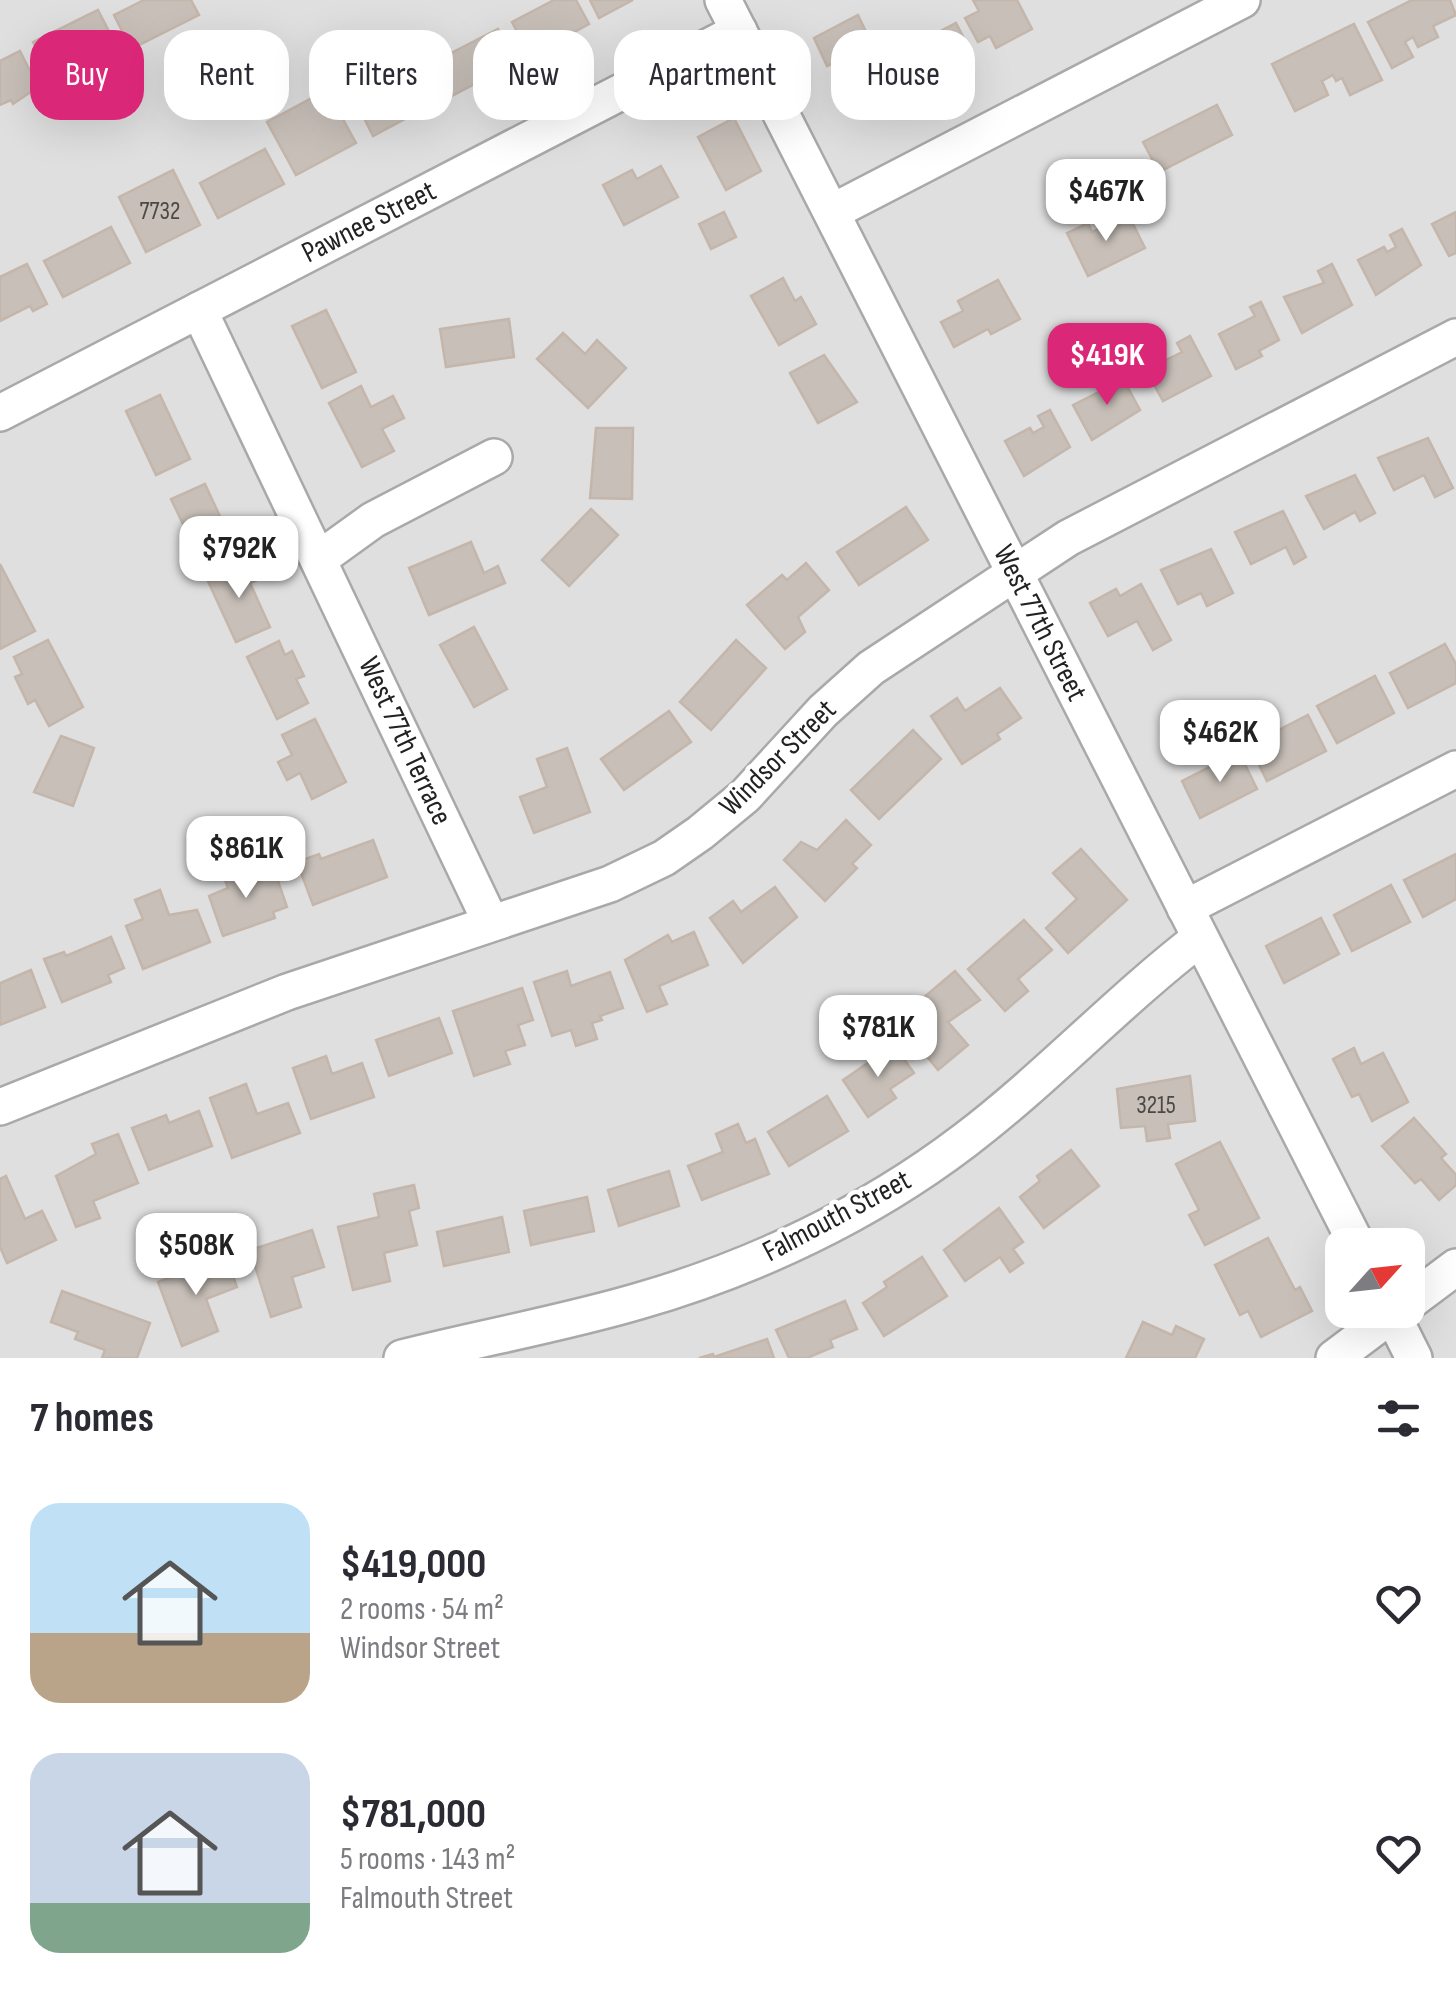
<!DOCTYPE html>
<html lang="en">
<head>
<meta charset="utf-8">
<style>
  body { margin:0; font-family:"Sofia Sans Condensed",sans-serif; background:#f7f7f7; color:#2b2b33; height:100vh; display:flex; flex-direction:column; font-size:38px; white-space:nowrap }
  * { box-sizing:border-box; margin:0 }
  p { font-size:32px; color:#7c7c81 }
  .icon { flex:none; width:55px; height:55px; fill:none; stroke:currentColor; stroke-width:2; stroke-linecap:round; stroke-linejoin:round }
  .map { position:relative; height:1358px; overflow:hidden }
  .details { display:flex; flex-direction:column; background:#fff; flex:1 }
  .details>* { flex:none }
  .hud { position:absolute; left:30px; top:30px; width:1398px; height:90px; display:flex; gap:20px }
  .needle { width:65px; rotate:63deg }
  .controls { position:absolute; left:1325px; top:1228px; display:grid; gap:20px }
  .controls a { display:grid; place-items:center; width:100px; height:100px; border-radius:20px; background:#fff; box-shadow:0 10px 40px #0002; font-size:50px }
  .price { position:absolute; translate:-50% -85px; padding:0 22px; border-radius:20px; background:#fff; color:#222; font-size:32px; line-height:65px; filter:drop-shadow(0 2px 5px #0008) }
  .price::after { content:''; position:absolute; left:50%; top:60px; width:30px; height:22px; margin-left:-15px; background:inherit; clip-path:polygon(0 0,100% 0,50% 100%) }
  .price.selected { background:#db2777; color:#fff }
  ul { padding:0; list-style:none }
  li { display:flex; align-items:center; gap:30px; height:250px; padding:0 30px }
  li span { display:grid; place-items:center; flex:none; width:280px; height:200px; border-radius:30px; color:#555 }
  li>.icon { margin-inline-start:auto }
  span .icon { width:120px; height:120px; fill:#fffc; stroke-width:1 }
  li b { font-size:42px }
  h2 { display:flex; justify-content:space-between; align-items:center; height:120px; padding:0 30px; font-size:42px }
  .pill { padding:0 35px; border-radius:30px; background:#fff; box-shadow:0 10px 40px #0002; font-size:35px; line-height:90px }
  .pill.selected { background:#db2777; color:#fff }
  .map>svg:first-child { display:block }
  .residential { fill:#e0dfdf }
  .building { fill:#c7bfb8; stroke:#c4b6ab; stroke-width:2.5 }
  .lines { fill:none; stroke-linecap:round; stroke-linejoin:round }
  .minor-casing { stroke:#a9a9a9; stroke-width:40 }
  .minor { stroke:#fff; stroke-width:35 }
  .labels { text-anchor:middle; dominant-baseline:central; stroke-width:9; stroke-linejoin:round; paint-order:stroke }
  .number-label { font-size:25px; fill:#4b4948 }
  .street-label { font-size:30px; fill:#222; stroke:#fff }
</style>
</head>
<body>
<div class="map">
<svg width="1456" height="1358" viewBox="0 0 1456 1358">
  <rect width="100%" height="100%" fill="#f2efe9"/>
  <g class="residential">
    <path d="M0,0H705L1342,1250V1310H1373L1397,1358H0Z"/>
    <path d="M741,0H1456V1358H1431L1408,1310V1245H1372Z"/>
  </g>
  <g class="building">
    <path d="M144,0H191L199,15L131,49L114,15Z"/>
    <path d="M554,0H576L589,24L530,56L512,22Z"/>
    <path d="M590,0H633L599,18Z"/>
    <path d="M973,0H1017L1032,29L996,48L990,36L978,42L965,18L979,11Z"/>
    <path d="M1412,0H1450L1456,15L1433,26L1438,37L1418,47L1413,37L1405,42L1413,57L1392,68L1368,22Z"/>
    <path d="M98,10L117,47L52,80L33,42Z"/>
    <path d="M858,15L896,94L865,111L840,60L827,66L814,38Z"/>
    <path d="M956,23L970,50L944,64L931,36Z"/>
    <path d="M1354,24L1382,80L1350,95L1342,78L1336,81L1333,75L1322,81L1328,95L1295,111L1272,64Z"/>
    <path d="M498,29L516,62L448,98L430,64Z"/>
    <path d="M20,51L38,87L13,104L11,100L0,105V61Z"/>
    <path d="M418,70L435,103L373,136L356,102Z"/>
    <path d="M327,90L356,143L296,175L267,122Z"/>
    <path d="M1217,105L1232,135L1159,172L1143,142Z"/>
    <path d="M734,118L761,171L726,190L698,137Z"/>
    <path d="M265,149L284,184L218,218L200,183Z"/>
    <path d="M661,166L678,197L624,225L603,185L632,170L637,179Z"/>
    <path d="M173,170L200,225L146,252L119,197Z"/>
    <path d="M724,212L736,237L711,249L699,224Z"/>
    <path d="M1456,212V253L1449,256L1432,224Z"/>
    <path d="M1128,214L1145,248L1088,276L1067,233L1088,223L1092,232Z"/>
    <path d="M111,227L130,263L63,297L44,261Z"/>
    <path d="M1402,229L1421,265L1376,295L1358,260L1384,247L1387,252L1396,247L1390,235Z"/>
    <path d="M27,264L47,304L33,311L30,306L0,321V277Z"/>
    <path d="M1332,264L1352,305L1302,333L1284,297L1324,283L1318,271Z"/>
    <path d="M783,278L795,301L801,297L816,324L779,345L751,296Z"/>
    <path d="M998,280L1020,319L991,334L988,329L954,347L941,322L963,311L958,301Z"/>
    <path d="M1261,302L1279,340L1259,351L1262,356L1236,369L1219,334L1255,316L1250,307Z"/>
    <path d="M326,310L356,372L322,388L292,326Z"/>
    <path d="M509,319L514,357L446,367L440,329Z"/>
    <path d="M563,333L585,354L597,340L626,368L588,408L537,359Z"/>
    <path d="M1190,336L1211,376L1163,401L1146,370L1182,352L1177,343Z"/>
    <path d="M824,355L857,402L818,423L790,373Z"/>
    <path d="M1120,373L1140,410L1092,440L1073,405L1101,391L1103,396L1112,391L1107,381Z"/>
    <path d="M361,386L371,407L393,396L404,418L382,429L394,451L362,467L329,403Z"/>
    <path d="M160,395L190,459L156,475L126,411Z"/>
    <path d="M1050,410L1070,447L1024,476L1005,441L1030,428L1033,433L1044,427L1038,416Z"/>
    <path d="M596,428H633L632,499L590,498Z"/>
    <path d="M1428,438L1453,488L1435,497L1424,475L1394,490L1378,458Z"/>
    <path d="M1355,475L1375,513L1360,521L1355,512L1324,529L1306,496Z"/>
    <path d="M205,484L235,549L202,564L171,499Z"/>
    <path d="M906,507L928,540L859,585L837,552Z"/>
    <path d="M591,509L618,535L569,586L542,560Z"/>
    <path d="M1283,511L1306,557L1294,564L1286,547L1251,564L1235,532Z"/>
    <path d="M471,542L484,573L498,566L505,583L429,615L409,568Z"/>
    <path d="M1211,549L1233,593L1207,606L1201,593L1178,604L1161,570Z"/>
    <path d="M248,560L257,580L250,583L270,627L236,642L207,579Z"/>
    <path d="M806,563L829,590L798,617L805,632L785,649L747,605L782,575L787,580Z"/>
    <path d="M0,564L35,631L0,649Z"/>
    <path d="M1141,584L1171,640L1153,650L1137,621L1108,636L1090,603L1116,589L1120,596Z"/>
    <path d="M474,627L507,689L474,707L440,645Z"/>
    <path d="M48,640L83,707L49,726L35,700L28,704L15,677L22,674L14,657Z"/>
    <path d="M736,640L766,668L711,730L680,702Z"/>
    <path d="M279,641L285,655L292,651L304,676L296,679L308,703L277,719L247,657Z"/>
    <path d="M1445,644L1456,664V683L1408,708L1390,673Z"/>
    <path d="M1375,676L1394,713L1337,743L1317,706Z"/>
    <path d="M1000,688L1021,718L997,734L1000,739L962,764L931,716L957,698L965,711Z"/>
    <path d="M669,711L691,742L624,790L601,759Z"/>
    <path d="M1308,715L1326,751L1267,781L1249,745Z"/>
    <path d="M315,719L346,782L312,799L300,773L287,780L278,762L292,755L282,735Z"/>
    <path d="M913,730L941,759L879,819L851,790Z"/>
    <path d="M61,736L94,748L73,806L34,792Z"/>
    <path d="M567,748L590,812L534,833L520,797L547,787L537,759Z"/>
    <path d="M1239,752L1257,789L1200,818L1182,781Z"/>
    <path d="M846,820L871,845L852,864L857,868L825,901L784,860L801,842L817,850Z"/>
    <path d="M373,840L387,877L313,905L297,862L319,854L321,859Z"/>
    <path d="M1081,849L1127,900L1068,953L1046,928L1077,899L1053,873Z"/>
    <path d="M1456,854V899L1423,917L1404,880Z"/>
    <path d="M245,863L252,884L276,875L287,907L273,912L275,918L223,936L209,896L228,888L222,872Z"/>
    <path d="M1391,885L1410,922L1352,951L1334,915Z"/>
    <path d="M775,887L797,917L743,963L710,918L733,901L741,912Z"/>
    <path d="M160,890L169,915L197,910L210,942L143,969L126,926L143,919L135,900Z"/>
    <path d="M1321,918L1339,954L1284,983L1266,946Z"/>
    <path d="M1024,920L1052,950L1018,979L1028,991L1005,1011L968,969Z"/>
    <path d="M694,932L708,965L659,986L667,1004L647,1012L625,960L668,935L672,942Z"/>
    <path d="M111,937L124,968L108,975L111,982L62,1002L44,959L64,952L66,956Z"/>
    <path d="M31,970L45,1007L0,1025V983Z"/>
    <path d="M567,971L571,986L610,972L623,1008L600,1016L602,1020L592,1023L597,1039L576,1046L571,1030L552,1036L534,982Z"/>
    <path d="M955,971L980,1000L948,1022L968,1045L938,1070L897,1020Z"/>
    <path d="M522,988L533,1020L518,1025L525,1045L505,1051L510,1064L474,1076L453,1011Z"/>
    <path d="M439,1018L452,1053L389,1076L376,1040Z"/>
    <path d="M894,1045L914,1073L890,1089L896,1098L868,1117L843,1080Z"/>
    <path d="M1354,1048L1361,1064L1383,1053L1408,1102L1372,1121L1359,1094L1352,1097L1333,1059Z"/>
    <path d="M326,1056L332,1074L362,1063L374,1097L311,1119L293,1068Z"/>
    <path d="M1190,1076L1195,1121L1168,1124L1170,1138L1147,1141L1145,1126L1121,1128L1117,1089Z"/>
    <path d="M246,1084L257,1114L288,1103L300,1133L232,1158L210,1098Z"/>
    <path d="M827,1096L848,1131L789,1166L768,1132Z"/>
    <path d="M199,1111L212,1146L149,1170L132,1128L166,1115L169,1123Z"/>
    <path d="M1414,1118L1446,1154L1441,1158L1456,1175V1185L1439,1200L1421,1179L1415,1183L1382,1146Z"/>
    <path d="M738,1124L746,1143L755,1139L769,1174L702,1200L688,1166L723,1152L716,1134Z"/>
    <path d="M118,1134L138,1183L93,1201L100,1218L76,1227L56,1176L96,1154L92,1144Z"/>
    <path d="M1220,1142L1259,1218L1205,1245L1189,1215L1199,1210L1176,1164Z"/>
    <path d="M1071,1150L1099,1186L1044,1228L1020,1197L1040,1181L1037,1176Z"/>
    <path d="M669,1171L679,1206L619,1226L608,1190Z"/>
    <path d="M6,1176L25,1219L42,1211L56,1240L7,1263L0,1247V1179Z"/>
    <path d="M414,1185L419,1208L409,1211L417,1245L384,1253L390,1281L353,1290L338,1227L379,1217L374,1194Z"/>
    <path d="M587,1197L594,1231L531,1245L524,1211Z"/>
    <path d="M999,1208L1023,1242L1013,1249L1023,1263L1010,1272L1000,1257L965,1281L944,1250Z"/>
    <path d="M502,1217L509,1252L444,1266L437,1232Z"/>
    <path d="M312,1230L324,1267L292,1277L301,1307L271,1317L250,1250Z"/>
    <path d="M1268,1238L1295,1290L1300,1287L1312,1311L1261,1337L1248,1311L1240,1315L1215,1265Z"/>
    <path d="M226,1257L237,1287L206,1299L218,1331L182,1346L158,1282Z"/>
    <path d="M922,1257L947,1296L884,1336L863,1303L887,1287L884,1282Z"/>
    <path d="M62,1291L150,1323L137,1358H102L105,1350L75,1339L78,1332L51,1322Z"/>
    <path d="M845,1301L857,1329L830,1340L833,1347L807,1358H789L776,1330Z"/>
    <path d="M1143,1322L1172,1335L1176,1326L1204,1339L1195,1358H1126Z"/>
    <path d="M767,1339L774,1358H699L713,1354L714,1357Z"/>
  </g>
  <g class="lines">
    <g class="minor-casing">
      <g id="minor">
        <path d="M723,0L1357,1245"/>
        <path d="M832,212L1242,0"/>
        <path d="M199,310L491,923"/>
        <path d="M0,413L739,31"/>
        <path d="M319,559L373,520L494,457"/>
        <path d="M1185,908L1456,769"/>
        <path d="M0,1107L287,992L610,884L664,858L700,833L745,796L823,711L871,668L1068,538L1456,337"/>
        <path d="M1408,1303L1456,1267"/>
        <path d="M1390,1310L1414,1358"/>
        <path d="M402,1358C480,1338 561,1324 639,1301C754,1268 868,1214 964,1141C1047,1078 1118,1001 1200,938"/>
        <path d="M1334,1358L1398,1310"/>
      </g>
    </g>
    <use href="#minor" class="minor"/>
  </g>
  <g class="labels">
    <g class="number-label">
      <text x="160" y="211">7732</text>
      <text x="1156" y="1105">3215</text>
    </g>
    <g class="street-label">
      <text transform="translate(369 222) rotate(-27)">Pawnee Street</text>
      <text transform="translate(1040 623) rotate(63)">West 77th Street</text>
      <text transform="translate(405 741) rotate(65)">West 77th Terrace</text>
      <text transform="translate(778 758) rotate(-45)">Windsor Street</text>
      <text transform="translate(837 1216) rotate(-28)">Falmouth Street</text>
    </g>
  </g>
</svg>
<div class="controls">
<a><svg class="needle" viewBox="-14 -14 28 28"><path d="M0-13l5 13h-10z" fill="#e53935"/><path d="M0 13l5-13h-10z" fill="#7c7c81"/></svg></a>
</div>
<b class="price" style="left:1106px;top:244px">$467K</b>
<b class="price selected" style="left:1107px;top:408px">$419K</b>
<b class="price" style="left:239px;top:601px">$792K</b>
<b class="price" style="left:1220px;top:785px">$462K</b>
<b class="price" style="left:246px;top:901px">$861K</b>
<b class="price" style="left:878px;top:1080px">$781K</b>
<b class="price" style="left:196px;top:1298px">$508K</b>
<div class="hud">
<a class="pill selected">Buy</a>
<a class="pill">Rent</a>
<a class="pill">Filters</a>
<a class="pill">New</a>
<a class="pill">Apartment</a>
<a class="pill">House</a>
</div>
</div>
<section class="details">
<h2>7 homes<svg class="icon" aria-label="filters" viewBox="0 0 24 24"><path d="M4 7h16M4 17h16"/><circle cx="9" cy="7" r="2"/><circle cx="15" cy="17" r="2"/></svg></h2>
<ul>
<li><span style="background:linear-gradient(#bfe0f5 65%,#b9a48a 0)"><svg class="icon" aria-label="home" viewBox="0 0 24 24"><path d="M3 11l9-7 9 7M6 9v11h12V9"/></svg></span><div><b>$419,000</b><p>2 rooms · 54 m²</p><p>Windsor Street</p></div><svg class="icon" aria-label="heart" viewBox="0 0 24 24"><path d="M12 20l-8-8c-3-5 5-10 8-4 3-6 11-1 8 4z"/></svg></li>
<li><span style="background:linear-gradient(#c9d6e8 75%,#7fa58c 0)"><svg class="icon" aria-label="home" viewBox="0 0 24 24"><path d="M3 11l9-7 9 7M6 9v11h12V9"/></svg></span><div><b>$781,000</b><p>5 rooms · 143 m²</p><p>Falmouth Street</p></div><svg class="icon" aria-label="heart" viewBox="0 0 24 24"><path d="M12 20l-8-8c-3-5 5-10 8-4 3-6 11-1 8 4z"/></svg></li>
</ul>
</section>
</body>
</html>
